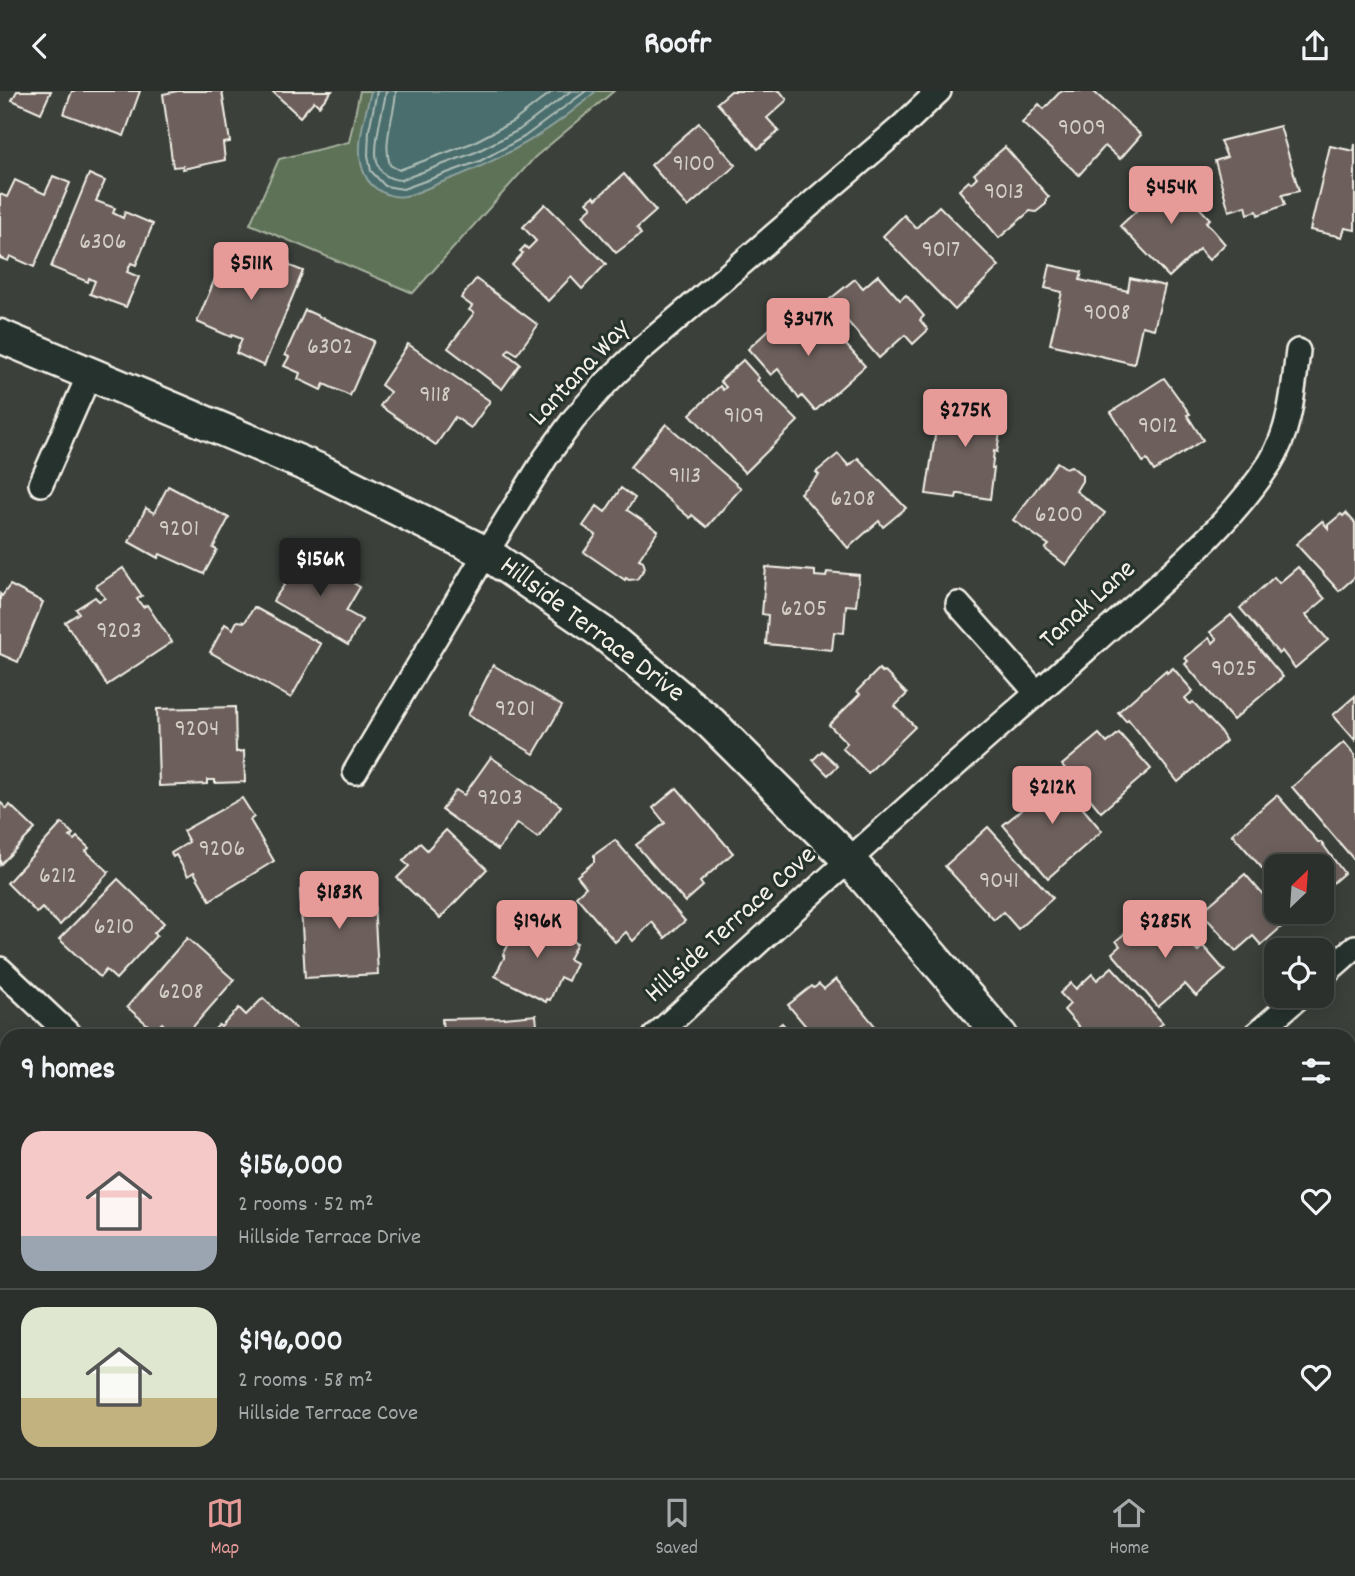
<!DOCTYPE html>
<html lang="en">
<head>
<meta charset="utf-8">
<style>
  body { margin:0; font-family:Dekko,sans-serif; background:#383c38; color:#f1f3f6; height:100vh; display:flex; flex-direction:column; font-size:26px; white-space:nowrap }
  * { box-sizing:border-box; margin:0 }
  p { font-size:23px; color:#a6a9a9 }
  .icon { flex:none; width:38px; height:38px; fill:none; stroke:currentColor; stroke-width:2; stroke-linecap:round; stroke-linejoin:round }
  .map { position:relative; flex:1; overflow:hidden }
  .sheet { position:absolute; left:0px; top:938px; width:1356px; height:450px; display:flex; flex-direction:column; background:#2c302c; border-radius:21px 21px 0 0; box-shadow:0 4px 18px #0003,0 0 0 2px #484b48 }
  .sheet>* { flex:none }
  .needle { width:46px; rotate:25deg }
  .controls { position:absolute; left:1264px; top:763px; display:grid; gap:14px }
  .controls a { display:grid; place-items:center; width:70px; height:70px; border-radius:14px; background:#2c302c; box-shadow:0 4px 18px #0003,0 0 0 2px #484b48; font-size:35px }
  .price { position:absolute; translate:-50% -60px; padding:0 16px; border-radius:7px; background:#e69b98; color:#111; font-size:23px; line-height:46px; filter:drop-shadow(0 2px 4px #0008) }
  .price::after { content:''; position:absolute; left:50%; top:42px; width:21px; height:16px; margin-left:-10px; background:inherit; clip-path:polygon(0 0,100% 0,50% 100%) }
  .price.active { background:#222; color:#fff }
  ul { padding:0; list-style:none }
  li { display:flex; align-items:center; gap:21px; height:175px; padding:0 21px }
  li+li { border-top:2px solid #484b48 }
  li span { display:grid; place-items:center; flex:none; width:196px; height:140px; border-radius:21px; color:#555 }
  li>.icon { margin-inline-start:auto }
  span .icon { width:84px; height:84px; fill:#fffc; stroke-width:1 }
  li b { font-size:30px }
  h2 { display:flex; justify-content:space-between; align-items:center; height:84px; padding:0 21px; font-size:30px }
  header { display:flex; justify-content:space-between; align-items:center; height:91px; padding:0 21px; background:#2c302c; font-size:32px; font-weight:700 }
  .tab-bar { display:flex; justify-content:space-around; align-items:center; height:98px; border-top:2px solid #484b48; background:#2c302c; font-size:19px; color:#a6a9a9 }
  .tab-bar a { display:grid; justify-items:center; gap:4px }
  .tab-bar .active { color:#e69b98 }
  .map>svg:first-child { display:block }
  .green { fill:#5d7256; stroke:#a8b29f; stroke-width:2 }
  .water { fill:#4a6e6d; stroke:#8ea29e; stroke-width:2 }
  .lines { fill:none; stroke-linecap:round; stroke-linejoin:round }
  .shore { stroke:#b0bdb7; stroke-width:2 }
  .building { fill:#6d605b; stroke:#f4f1e8; stroke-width:2 }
  .street-casing { stroke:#f4f1e8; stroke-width:28 }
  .secondary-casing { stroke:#f4f1e8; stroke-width:37 }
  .street { stroke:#26332d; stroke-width:23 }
  .secondary { stroke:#26332d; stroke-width:32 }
  .labels { text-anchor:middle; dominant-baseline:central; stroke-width:6; stroke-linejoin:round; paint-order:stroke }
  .number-label { font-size:24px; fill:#d2cdc5 }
  .street-label { font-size:28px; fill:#f4f1e8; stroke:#26332d }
</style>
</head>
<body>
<header><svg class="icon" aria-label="back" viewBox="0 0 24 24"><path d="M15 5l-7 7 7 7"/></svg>Roofr<svg class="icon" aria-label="share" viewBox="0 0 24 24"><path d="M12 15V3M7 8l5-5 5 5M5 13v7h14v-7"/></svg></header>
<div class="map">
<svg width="1355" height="1387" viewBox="0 0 1355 1387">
  <rect width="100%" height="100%" fill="#3b403b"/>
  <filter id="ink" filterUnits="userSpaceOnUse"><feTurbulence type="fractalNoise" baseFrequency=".0143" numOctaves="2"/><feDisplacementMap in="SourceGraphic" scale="14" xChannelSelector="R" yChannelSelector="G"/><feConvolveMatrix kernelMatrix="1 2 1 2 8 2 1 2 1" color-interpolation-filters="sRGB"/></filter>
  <g filter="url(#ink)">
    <path class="green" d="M360,0H614L535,66L413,202L250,133L279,68L349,51Z"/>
    <path class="water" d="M371,0H596C551,42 497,71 440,92C429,96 417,103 405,105C390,108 371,98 365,84C353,60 365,25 371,0Z"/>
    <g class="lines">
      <g class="shore">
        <path d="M377,0L369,39L368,64L371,80L385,95L403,98L480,70L524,46L586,0"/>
        <path d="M386,0C384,25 357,87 401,89L476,61L519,39L571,0"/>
        <path d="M396,0C395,25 382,49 390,74L399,79L472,52L514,30L553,0"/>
      </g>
    </g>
    <g class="building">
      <path d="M17,0H51L41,22L12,9Z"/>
      <path d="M72,0H140L124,45L64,23Z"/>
      <path d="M178,0H222L230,51L223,52L225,69L183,78V75L173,76L163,3Z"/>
      <path d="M272,0H332L319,15L314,10L300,26Z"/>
      <path d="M731,0H780L787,9L767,27L779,40L758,58L717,12Z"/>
      <path d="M1061,0H1093L1141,44L1120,68L1105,55L1079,84L1022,32L1039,13L1044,18Z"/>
      <path d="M699,32L736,74L688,116L651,74Z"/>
      <path d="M1280,35L1299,100L1282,104L1285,114L1258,124L1257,120L1248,123L1246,115L1229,120L1215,70L1227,66L1220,50Z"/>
      <path d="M1355,53V139L1345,137L1342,146L1310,139L1330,55L1354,60Z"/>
      <path d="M1005,56L1049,106L1046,108V113L1036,121L1030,120L999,147L959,99L969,90L971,92L977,86L974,83Z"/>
      <path d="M1163,78L1210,128L1206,131L1225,153L1209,169L1199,158L1169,186L1120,135L1148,109L1140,100Z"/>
      <path d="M89,83L105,90L96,110L115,117L113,122L123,127L125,121L153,133L136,174L131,172L127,181L139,186L126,216L90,203L95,190L89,187L88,191L51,176Z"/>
      <path d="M624,83L656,120L637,137L641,143L616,162L583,124L592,116L587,111L594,105L596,108Z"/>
      <path d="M53,85L70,92L34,176L10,165L8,170L0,167V103L7,106L15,89L45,103Z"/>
      <path d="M545,113L606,173L582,198L571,186L548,210L512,174L523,162L520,160L525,155L528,158L536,150L523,136Z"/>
      <path d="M939,115L999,175L955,219L883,145L904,124L916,137Z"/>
      <path d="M254,158L289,170L290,175L303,180L264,275L236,262L242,248L232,244L231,246L197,231L224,166L248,173Z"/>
      <path d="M1050,174L1082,181L1080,189L1128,200L1130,187L1165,195L1154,238L1142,235L1134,273L1050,253L1062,201L1045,197Z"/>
      <path d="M878,184L900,209L906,204L924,225L920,229L928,239L913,253L905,244L879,267L829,209L855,188L863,197Z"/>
      <path d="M476,188L538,234L517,263L509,258L506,262L520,273L502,298L448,257L474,222L469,219L472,215L461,207Z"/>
      <path d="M813,217L865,275L815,320L802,305L799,308L778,278L771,284L748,258L775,233L786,245L788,244L784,239L800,225L802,226Z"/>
      <path d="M305,219L374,250L350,305L324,293L321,299L298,288L300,282L284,275L289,266L285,264Z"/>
      <path d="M408,253L490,310L471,337L455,326L436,354L380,315L390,301L381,294Z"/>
      <path d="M743,269L759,287L757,289L798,330L745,382L690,323L720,295L723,299L726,296L720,290Z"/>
      <path d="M1164,287L1190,323L1187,324L1203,349L1154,380L1147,369L1143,371L1111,321Z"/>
      <path d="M941,306L1004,315L997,361L994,360L992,377H994L990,408L960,403H957L956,407L926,403Z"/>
      <path d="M666,333L741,397L707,436L692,424L690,427L630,376Z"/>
      <path d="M838,363L849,375L858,367L906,417L883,436L879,430L848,457L800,402L819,384L816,381Z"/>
      <path d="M1057,371L1066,377L1071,375L1082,384V390L1076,400L1105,422L1066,474L1045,458L1049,454L1013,429Z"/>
      <path d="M168,395L229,427L213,457L217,459L204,483L160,463L158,467L129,451L146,417L154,422Z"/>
      <path d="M621,397L635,407L627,419L658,440L639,468L643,470L645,477L637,488L629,489L626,487L625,489L584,461L596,444L583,435L597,415L605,421Z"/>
      <path d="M1346,422L1355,432V486L1339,500L1296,453L1322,430L1328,437V434L1341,423L1343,425Z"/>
      <path d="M299,461L360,496L346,520L362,529L348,554L273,510L287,490L283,488Z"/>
      <path d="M766,476L815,480V485L826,486L827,481L859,484L856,515L846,514L844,542L834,541L832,559L766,553L768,524L762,523Z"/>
      <path d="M1298,476L1325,508L1306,524L1328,549L1295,577L1282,560L1279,563L1240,517L1274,486L1279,492Z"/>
      <path d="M123,477L142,505L137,508L143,516L147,514L172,551L107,594L65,531L79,522L76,518L95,506L99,510L105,507L96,495Z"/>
      <path d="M10,494L43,511L18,571L0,563V503L2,505Z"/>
      <path d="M254,516L321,553L291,607L210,561L225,533L233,538L237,530L245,531Z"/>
      <path d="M1231,524L1283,586L1233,629L1185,573L1188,570L1185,567L1209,547L1213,552L1217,548L1210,541Z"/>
      <path d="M493,574L562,615L534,663L468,624Z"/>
      <path d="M1173,577L1193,600L1185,607L1190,613L1193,611L1220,640L1226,650L1178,691L1128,628L1126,630L1118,621L1166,579L1167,582Z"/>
      <path d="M879,578L883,582L885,581L907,603L895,615L915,636L868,682L842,657L847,652L829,634L860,603L857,600Z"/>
      <path d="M1355,605V649L1333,624Z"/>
      <path d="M235,616L236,661L244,660L245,691L215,692V689H207V693L159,695L157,618Z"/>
      <path d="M1119,642L1151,678L1101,721L1062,674L1099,643L1107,652Z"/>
      <path d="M1344,651L1355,664V770L1292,696Z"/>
      <path d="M822,660L838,675L828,684L813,669Z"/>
      <path d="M491,666L561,715L538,747L517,732L498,759L442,719L456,699L464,704Z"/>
      <path d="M1052,681L1102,740L1048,787L1003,734L1036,707L1030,700Z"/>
      <path d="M677,697L733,762L700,791L703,795L685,811L636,754L665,732L653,717Z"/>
      <path d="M1277,704L1318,751H1321L1344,782L1321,802V775H1276V793L1232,743Z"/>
      <path d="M242,707L254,726L250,729L274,770L210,809L194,781L188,785L176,764L173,766L171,762L189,751L183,740Z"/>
      <path d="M0,711L7,718L10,714L35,738L0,774Z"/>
      <path d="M62,732L73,743L70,746L74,749L77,746L89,757L86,760L109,781L60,834L42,817L37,822L7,792Z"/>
      <path d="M988,736L1053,807L1018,838L1003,821L994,829L945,775Z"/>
      <path d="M446,739L487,778L440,827L397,787L409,775L403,770L420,752L427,759Z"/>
      <path d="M615,749L685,830L665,847L652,831L633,850L626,841L615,851L576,805L586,796L577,785L594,771V764Z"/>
      <path d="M1245,783L1287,831L1261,854L1253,845L1236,860L1201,821Z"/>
      <path d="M118,788L164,832L154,842L157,844L116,888L106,879L100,886L59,848Z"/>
      <path d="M373,792L378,883L305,887L300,799Z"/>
      <path d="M1163,821L1198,860L1203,855L1225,880L1196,905L1185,893L1158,916L1112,862L1120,855L1116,850L1137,832L1143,838Z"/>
      <path d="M523,826L577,852L569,868L576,872L568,890L560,886L550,909L547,908L546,911L495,885L505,865L503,864Z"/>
      <path d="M187,847L234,889L185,945H159L166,936L162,932L155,940L127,916Z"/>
      <path d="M1112,876L1163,932L1148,945H1087L1064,919L1070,913L1060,902L1071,892L1076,898L1092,883L1097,889Z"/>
      <path d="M836,888L881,942L877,945H814L788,914L812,895L814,897L819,893L824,898Z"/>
      <path d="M263,907L296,938L290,945H208L219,934L221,936L239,917L246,924Z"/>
      <path d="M536,924L538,945H443L442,928L504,927Z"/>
      <path d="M782,932L793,945H766Z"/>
      <path d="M1355,972V1013L1349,1007V996L1354,992L1349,986V977Z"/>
      <path d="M7,1010V1069L3,1065L0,1067V1017Z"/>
      <path d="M1349,1023L1355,1030V1079L1349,1073Z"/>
      <path d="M0,1200L7,1206V1227L0,1235Z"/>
      <path d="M7,1240V1303L0,1298V1244Z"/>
      <path d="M113,1381H190L184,1387H107Z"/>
      <path d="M328,1381H410L404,1387H322Z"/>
      <path d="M601,1381H639L631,1387H606Z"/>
      <path d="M880,1381H922L927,1387H885Z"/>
      <path d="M959,1381H999L991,1387H964Z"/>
    </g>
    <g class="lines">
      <g class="street-casing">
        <g id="street">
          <path d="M41,393L90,282"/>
          <path d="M958,513L1037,602"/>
          <path d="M355,681L486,462L546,366L574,328L607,291L639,260L900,37L939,0"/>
          <path d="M0,878L71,945"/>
          <path d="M1321,886L1355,856"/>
          <path d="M655,945C774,837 892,729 1013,623C1055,587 1095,550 1136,514C1184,471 1235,426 1270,372C1291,338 1293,299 1298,260"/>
          <path d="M1254,945L1300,905"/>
          <path d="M528,1381L535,1387"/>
          <path d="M743,1387L751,1381"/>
        </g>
      </g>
      <g class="secondary-casing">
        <g id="secondary">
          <path d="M0,245L321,380L486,462L603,542L711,632L849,769L1001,945"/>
          <path d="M1349,1203L1355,1198"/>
          <path d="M1349,1308L1355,1303"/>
          <path d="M1139,1387L1146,1381"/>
          <path d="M1259,1387L1266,1381"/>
        </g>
      </g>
      <use href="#street" class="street"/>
      <use href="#secondary" class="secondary"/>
    </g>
  </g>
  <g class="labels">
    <g class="number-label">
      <text x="1082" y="38">9009</text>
      <text x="694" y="74">9100</text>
      <text x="1004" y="102">9013</text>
      <text x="103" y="152">6306</text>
      <text x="941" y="160">9017</text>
      <text x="1107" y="223">9008</text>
      <text x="330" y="257">6302</text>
      <text x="435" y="305">9118</text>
      <text x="744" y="326">9109</text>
      <text x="1158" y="336">9012</text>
      <text x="685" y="386">9113</text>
      <text x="853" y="409">6208</text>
      <text x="1059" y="425">6200</text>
      <text x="179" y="439">9201</text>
      <text x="804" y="519">6205</text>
      <text x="119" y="541">9203</text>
      <text x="1234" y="579">9025</text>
      <text x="515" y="619">9201</text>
      <text x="197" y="639">9204</text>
      <text x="500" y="708">9203</text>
      <text x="222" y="759">9206</text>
      <text x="58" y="786">6212</text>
      <text x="999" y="791">9041</text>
      <text x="114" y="837">6210</text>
      <text x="181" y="902">6208</text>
    </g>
    <g class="street-label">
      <text transform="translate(581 283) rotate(-47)">Lantana Way</text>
      <text transform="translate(1089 515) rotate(-42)">Tanak Lane</text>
      <text transform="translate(591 540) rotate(37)">Hillside Terrace Drive</text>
      <text transform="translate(732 835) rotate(-42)">Hillside Terrace Cove</text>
    </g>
  </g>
</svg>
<div class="controls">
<a><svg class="needle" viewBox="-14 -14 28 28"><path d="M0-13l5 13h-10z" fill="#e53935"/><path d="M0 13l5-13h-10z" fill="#a6a9a9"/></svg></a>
<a><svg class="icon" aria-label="locate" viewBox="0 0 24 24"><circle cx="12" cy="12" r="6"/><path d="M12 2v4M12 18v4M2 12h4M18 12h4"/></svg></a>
</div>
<b class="price" style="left:1171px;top:135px">$454K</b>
<b class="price" style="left:251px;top:211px">$511K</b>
<b class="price" style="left:808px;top:267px">$347K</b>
<b class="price" style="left:965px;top:358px">$275K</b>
<b class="price active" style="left:320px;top:507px">$156K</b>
<b class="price" style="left:1052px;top:735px">$212K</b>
<b class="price" style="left:339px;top:840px">$183K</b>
<b class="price" style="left:537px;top:869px">$196K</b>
<b class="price" style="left:1165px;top:869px">$285K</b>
<section class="sheet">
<h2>9 homes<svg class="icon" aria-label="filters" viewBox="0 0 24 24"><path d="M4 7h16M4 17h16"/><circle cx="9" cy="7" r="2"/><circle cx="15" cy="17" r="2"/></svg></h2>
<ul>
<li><span style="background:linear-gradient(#f6c9c9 75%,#9aa5b1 0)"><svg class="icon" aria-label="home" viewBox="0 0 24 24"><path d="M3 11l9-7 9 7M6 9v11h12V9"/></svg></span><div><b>$156,000</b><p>2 rooms · 52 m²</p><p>Hillside Terrace Drive</p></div><svg class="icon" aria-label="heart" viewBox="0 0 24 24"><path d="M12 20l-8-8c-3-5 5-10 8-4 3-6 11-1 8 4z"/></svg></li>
<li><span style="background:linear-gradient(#dfe7d0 65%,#c2b280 0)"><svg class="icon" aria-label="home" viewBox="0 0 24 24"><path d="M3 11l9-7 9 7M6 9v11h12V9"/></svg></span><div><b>$196,000</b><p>2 rooms · 58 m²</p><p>Hillside Terrace Cove</p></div><svg class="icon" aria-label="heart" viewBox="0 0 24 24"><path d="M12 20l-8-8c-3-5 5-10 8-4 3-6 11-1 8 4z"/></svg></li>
</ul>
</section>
</div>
<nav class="tab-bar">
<a class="active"><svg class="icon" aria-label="map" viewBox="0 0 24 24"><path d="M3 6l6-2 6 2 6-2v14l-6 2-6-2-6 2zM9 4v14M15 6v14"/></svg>Map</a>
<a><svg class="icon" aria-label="saved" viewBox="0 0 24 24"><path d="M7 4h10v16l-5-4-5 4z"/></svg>Saved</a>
<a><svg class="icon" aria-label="home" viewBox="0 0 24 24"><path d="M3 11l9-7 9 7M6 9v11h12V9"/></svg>Home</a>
</nav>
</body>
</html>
